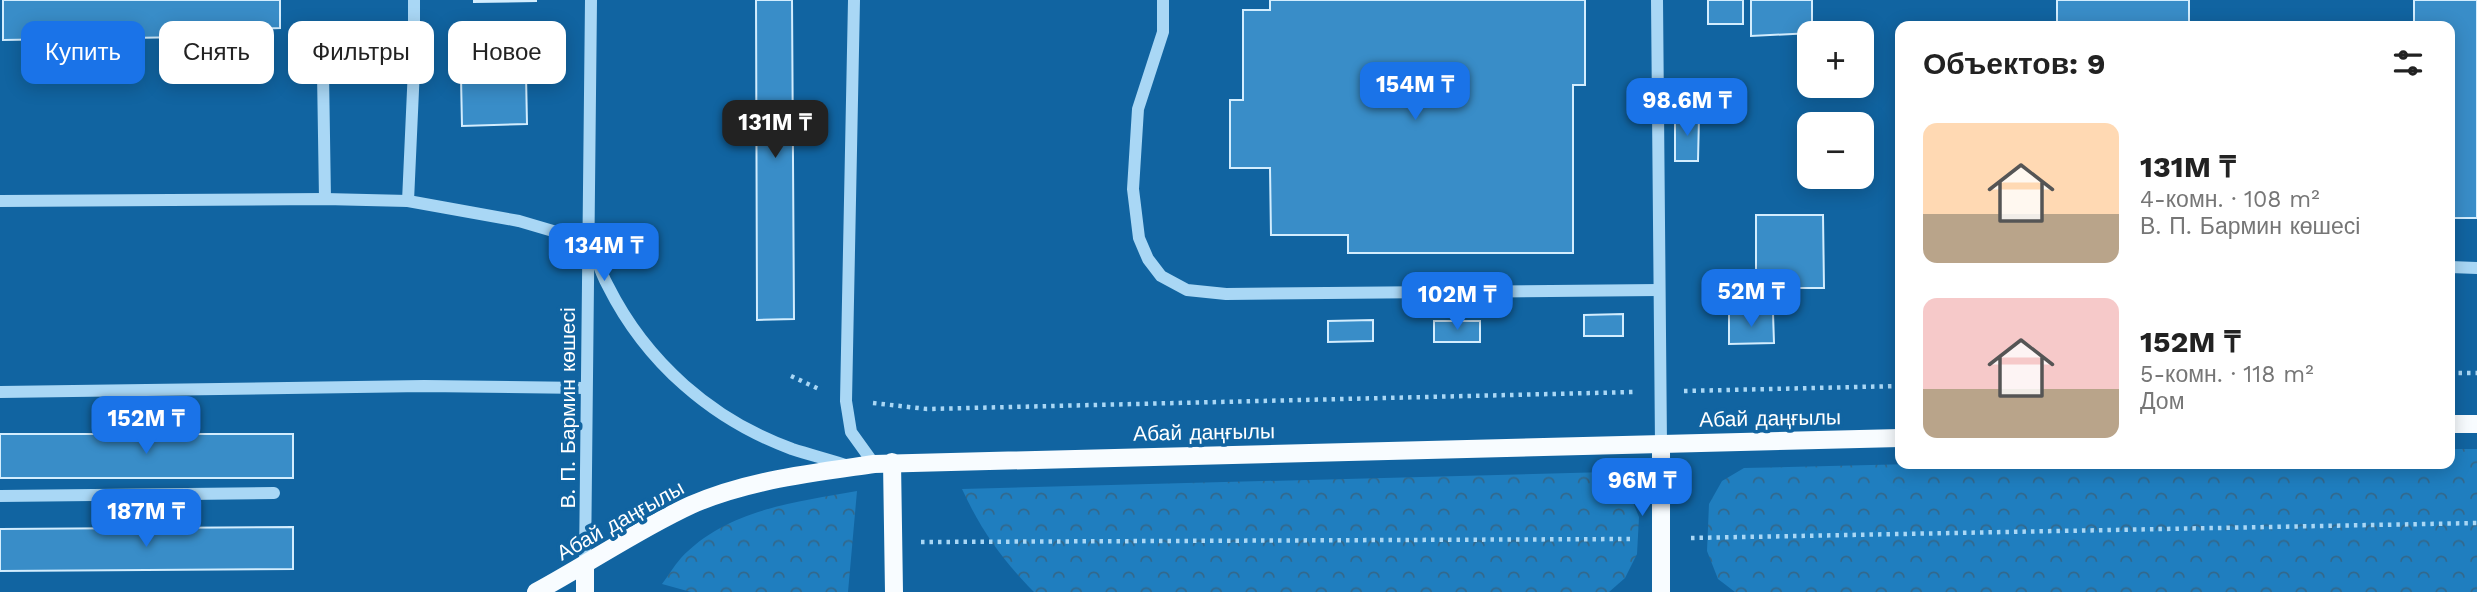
<!DOCTYPE html>
<html lang="ru">
<head>
<meta charset="utf-8">
<style>
  body { margin:0; font-family:"Work Sans",sans-serif; background:#f6f6f6; color:#222; height:100vh; display:flex; flex-direction:column; font-size:26px; white-space:nowrap }
  * { box-sizing:border-box; margin:0 }
  p { font-size:23px; color:#767676 }
  .icon { flex:none; width:38px; height:38px; fill:none; stroke:currentColor; stroke-width:2; stroke-linecap:round; stroke-linejoin:round }
  .map { position:relative; flex:1; overflow:hidden }
  .drawer { position:absolute; left:1895px; top:21px; width:560px; height:448px; display:flex; flex-direction:column; background:#fff; border-radius:14px; box-shadow:0 4px 18px #0003 }
  .drawer>* { flex:none }
  .guide { position:absolute; left:21px; top:21px; width:665px; height:63px; display:flex; gap:14px }
  .buttons { position:absolute; left:1797px; top:21px; display:grid; gap:14px }
  .buttons a { display:grid; place-items:center; width:77px; height:77px; border-radius:14px; background:#fff; box-shadow:0 4px 18px #0003; font-size:35px }
  .price { position:absolute; translate:-50% -60px; padding:0 16px; border-radius:14px; background:#1a73e8; color:#fff; font-size:23px; line-height:46px; filter:drop-shadow(0 2px 4px #0008) }
  .price::after { content:''; position:absolute; left:50%; top:42px; width:21px; height:16px; margin-left:-10px; background:inherit; clip-path:polygon(0 0,100% 0,50% 100%) }
  .price.current { background:#222; color:#fff }
  ul { padding:0; list-style:none }
  li { display:flex; align-items:center; gap:21px; height:175px; padding:0 28px }
  li span { display:grid; place-items:center; flex:none; width:196px; height:140px; border-radius:14px; color:#555 }
  li>.icon { margin-inline-start:auto }
  span .icon { width:84px; height:84px; fill:#fffc; stroke-width:1 }
  li b { font-size:30px }
  h2 { display:flex; justify-content:space-between; align-items:center; height:84px; padding:0 28px; font-size:30px }
  .tag { padding:0 24px; border-radius:14px; background:#fff; box-shadow:0 4px 18px #0003; font-size:24px; line-height:63px }
  .tag.current { background:#1a73e8; color:#fff }
  .map>svg:first-child { display:block }
  .forest { fill:url(#forest-crowns) }
  .building { fill:#398dc8; stroke:#d3edfe; stroke-width:2 }
  .lines { fill:none; stroke-linecap:round; stroke-linejoin:round }
  .path { stroke:#a9d7f5; stroke-width:4.5; stroke-dasharray:3.5 5; stroke-linecap:butt }
  .minor { stroke:#a9d7f5; stroke-width:12 }
  .major { stroke:#f8fcff; stroke-width:18 }
  .labels { text-anchor:middle; dominant-baseline:central; stroke-width:7; stroke-linejoin:round; paint-order:stroke }
  .street-label { font-size:21px; fill:#fff; stroke:#1164a1 }
</style>
</head>
<body>
<div class="map">
<svg width="2477" height="592" viewBox="0 0 2477 592">
  <defs>
    <pattern id="forest-crowns" width="20" height="18" patternUnits="userSpaceOnUse" patternTransform="scale(1.75)"><rect width="20" height="18" fill="#1f7ebf"/><path d="M2 6a3 3 0 1 1 6 0M12 15a3 3 0 1 1 6 0" fill="none" stroke="#33688b"/></pattern>
  </defs>
  <rect width="100%" height="100%" fill="#1164a1"/>
  <g class="forest">
    <path d="M2450,449H2477V592H1735L1718,579L1707,551L1709,504L1722,481L1744,468L1912,464H2450Z"/>
    <path d="M1608,472L1628,490L1639,517L1637,554L1625,578L1609,592H1034C1001,558 982,532 962,489Z"/>
    <path d="M857,491L848,592H691L662,584C668,576 674,566 681,558C726,510 795,502 857,491Z"/>
  </g>
  <g class="building">
    <path d="M3,0H280V28L251,29V36L3,40Z"/>
    <path d="M474,0H536V1L474,2Z"/>
    <path d="M756,0H792L794,319L757,320Z"/>
    <path d="M1270,0H1585V85H1573V253H1348V235H1271L1270,168H1230V100H1243V10H1270Z"/>
    <rect x="1708" y="0" width="35" height="24"/>
    <path d="M1751,0H1812V33L1751,36Z"/>
    <path d="M2057,0H2189V22H2204V26H2057Z"/>
    <path d="M2414,0H2477V218H2450V26H2414Z"/>
    <path d="M526,75L527,124L462,126L461,77Z"/>
    <path d="M1675,116H1699L1698,161H1675Z"/>
    <path d="M1756,215H1823L1824,288H1756Z"/>
    <path d="M1773,313L1774,343L1729,344V314Z"/>
    <path d="M1623,314V336H1584V315Z"/>
    <path d="M1373,320V341L1328,342V321Z"/>
    <rect x="1434" y="321" width="46" height="21"/>
    <rect x="0" y="434" width="293" height="44"/>
    <path d="M293,527V569L0,571V529Z"/>
  </g>
  <g class="lines">
    <g class="path">
      <path d="M2450,373H2477"/>
      <path d="M791,376L821,390"/>
      <path d="M1684,391L1900,386"/>
      <path d="M873,403L927,409L1634,392"/>
      <path d="M1691,538L2477,523"/>
      <path d="M921,542L1633,539"/>
    </g>
    <g class="minor">
      <path d="M414,0V68L408,201L519,221L587,241"/>
      <path d="M854,0L846,401L851,432L874,464"/>
      <path d="M1163,0V32L1138,109L1133,189L1139,238L1148,259L1161,276L1187,290L1226,294L1659,290"/>
      <path d="M1657,0L1661,444"/>
      <path d="M323,73L325,199"/>
      <path d="M0,201L325,199L408,201"/>
      <path d="M590,241C596,256 600,272 608,286C646,362 712,420 792,449C811,455 830,460 849,466"/>
      <path d="M2450,267L2477,268"/>
      <path d="M0,392L424,386L586,388"/>
      <path d="M0,496L274,493"/>
      <path d="M585,565L591,0"/>
    </g>
    <g class="major">
      <path d="M2450,424H2477"/>
      <path d="M1661,444V592"/>
      <path d="M892,462L894,592"/>
      <path d="M536,592C588,564 637,530 691,505C748,480 812,473 874,464L1900,438"/>
      <path d="M585,592V565"/>
    </g>
  </g>
  <g class="labels">
    <g class="street-label">
      <text transform="translate(567 408) rotate(-90)">В. П. Бармин көшесі</text>
      <text transform="translate(1770 418) rotate(-1)">Абай даңғылы</text>
      <text transform="translate(1204 432) rotate(-1)">Абай даңғылы</text>
      <text transform="translate(620 520) rotate(-29)">Абай даңғылы</text>
    </g>
  </g>
</svg>
<div class="buttons">
<a>+</a>
<a>−</a>
</div>
<b class="price" style="left:1415px;top:122px">154M ₸</b>
<b class="price" style="left:1687px;top:138px">98.6M ₸</b>
<b class="price current" style="left:775px;top:160px">131M ₸</b>
<b class="price" style="left:604px;top:283px">134M ₸</b>
<b class="price" style="left:1751px;top:329px">52M ₸</b>
<b class="price" style="left:1457px;top:332px">102M ₸</b>
<b class="price" style="left:146px;top:456px">152M ₸</b>
<b class="price" style="left:1642px;top:518px">96M ₸</b>
<b class="price" style="left:146px;top:549px">187M ₸</b>
<div class="guide">
<a class="tag current">Купить</a>
<a class="tag">Снять</a>
<a class="tag">Фильтры</a>
<a class="tag">Новое</a>
</div>
<section class="drawer">
<h2>Объектов: 9<svg class="icon" aria-label="filters" viewBox="0 0 24 24"><path d="M4 7h16M4 17h16"/><circle cx="9" cy="7" r="2"/><circle cx="15" cy="17" r="2"/></svg></h2>
<ul>
<li><span style="background:linear-gradient(#ffd9b3 65%,#b9a48a 0)"><svg class="icon" aria-label="home" viewBox="0 0 24 24"><path d="M3 11l9-7 9 7M6 9v11h12V9"/></svg></span><div><b>131M ₸</b><p>4-комн. · 108 m²</p><p>В. П. Бармин көшесі</p></div></li>
<li><span style="background:linear-gradient(#f6c9c9 65%,#b9a48a 0)"><svg class="icon" aria-label="home" viewBox="0 0 24 24"><path d="M3 11l9-7 9 7M6 9v11h12V9"/></svg></span><div><b>152M ₸</b><p>5-комн. · 118 m²</p><p>Дом</p></div></li>
</ul>
</section>
</div>
</body>
</html>
